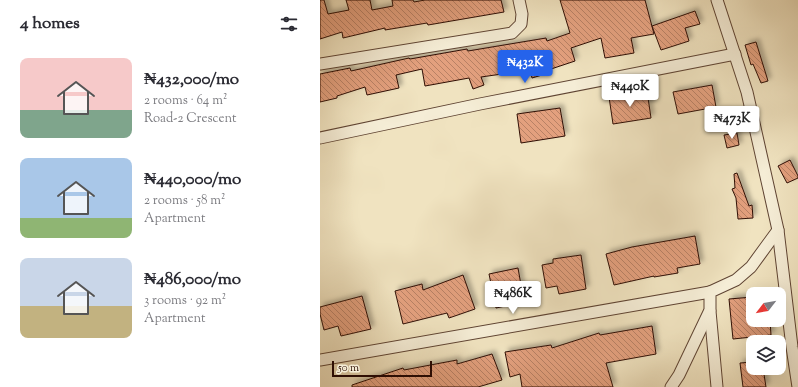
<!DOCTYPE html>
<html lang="en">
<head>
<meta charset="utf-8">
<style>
  body { margin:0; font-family:"Sorts Mill Goudy",serif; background:#f2f2f3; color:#2b2b33; height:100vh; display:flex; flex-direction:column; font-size:15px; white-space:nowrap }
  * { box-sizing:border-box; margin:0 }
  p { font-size:13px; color:#7c7c81 }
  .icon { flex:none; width:22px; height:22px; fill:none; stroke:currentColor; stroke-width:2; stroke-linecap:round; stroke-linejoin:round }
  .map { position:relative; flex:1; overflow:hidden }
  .details { display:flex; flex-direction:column; background:#fff; width:320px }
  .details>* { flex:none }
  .needle { width:26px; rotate:239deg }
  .tools { position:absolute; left:426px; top:287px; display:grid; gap:8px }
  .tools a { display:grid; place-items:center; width:40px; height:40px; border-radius:8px; background:#fff; box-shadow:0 4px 16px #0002; font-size:20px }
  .scale { position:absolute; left:12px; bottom:10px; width:100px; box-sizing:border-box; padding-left:4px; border:2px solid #2f0f04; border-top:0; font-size:11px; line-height:14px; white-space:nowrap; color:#2f0f04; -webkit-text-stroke:3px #f5edd6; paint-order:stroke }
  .price { position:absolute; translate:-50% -34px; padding:0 9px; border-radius:4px; background:#fff; color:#222; font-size:13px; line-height:26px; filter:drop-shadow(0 1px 2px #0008) }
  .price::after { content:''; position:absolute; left:50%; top:24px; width:12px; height:9px; margin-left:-6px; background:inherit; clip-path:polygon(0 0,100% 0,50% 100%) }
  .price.current { background:#2563eb; color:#fff }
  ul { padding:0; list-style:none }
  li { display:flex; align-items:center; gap:12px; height:100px; padding:0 20px }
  li span { display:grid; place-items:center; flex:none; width:112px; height:80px; border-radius:8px; color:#555 }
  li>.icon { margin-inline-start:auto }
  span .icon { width:48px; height:48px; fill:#fffc; stroke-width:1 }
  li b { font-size:17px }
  h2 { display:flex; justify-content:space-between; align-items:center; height:48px; padding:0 20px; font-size:17px }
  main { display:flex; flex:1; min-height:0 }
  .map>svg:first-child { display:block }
  .building { fill:url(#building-back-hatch); stroke:#2f0f04; filter:url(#shadow) }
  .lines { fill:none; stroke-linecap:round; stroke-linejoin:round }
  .minor-casing { stroke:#5f4433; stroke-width:13 }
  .minor { stroke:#f5edd6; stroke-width:11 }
</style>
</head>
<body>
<main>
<section class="details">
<h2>4 homes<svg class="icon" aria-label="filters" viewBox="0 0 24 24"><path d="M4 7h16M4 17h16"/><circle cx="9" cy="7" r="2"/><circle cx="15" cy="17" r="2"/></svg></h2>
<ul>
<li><span style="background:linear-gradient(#f6c9c9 65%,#7fa58c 0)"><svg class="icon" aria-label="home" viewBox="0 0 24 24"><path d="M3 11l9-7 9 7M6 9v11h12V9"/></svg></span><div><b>₦432,000/mo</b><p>2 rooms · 64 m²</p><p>Road-2 Crescent</p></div></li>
<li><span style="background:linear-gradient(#a9c7e8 75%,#8fb573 0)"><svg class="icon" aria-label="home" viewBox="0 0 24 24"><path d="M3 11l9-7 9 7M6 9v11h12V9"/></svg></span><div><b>₦440,000/mo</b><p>2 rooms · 58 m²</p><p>Apartment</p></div></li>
<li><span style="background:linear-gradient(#c9d6e8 60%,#c2b280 0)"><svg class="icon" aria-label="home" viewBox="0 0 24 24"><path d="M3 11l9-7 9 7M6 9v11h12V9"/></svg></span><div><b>₦486,000/mo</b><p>3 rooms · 92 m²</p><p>Apartment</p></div></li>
</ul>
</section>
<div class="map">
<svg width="478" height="387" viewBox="0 0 478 387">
  <defs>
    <pattern id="building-back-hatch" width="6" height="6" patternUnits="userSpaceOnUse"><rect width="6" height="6" fill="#e3a07e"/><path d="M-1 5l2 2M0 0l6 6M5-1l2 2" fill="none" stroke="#b88165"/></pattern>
    <filter id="shadow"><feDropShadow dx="3.5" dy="-3.5" stdDeviation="2" flood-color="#0004"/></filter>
  </defs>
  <rect width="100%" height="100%" fill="#f0e3c0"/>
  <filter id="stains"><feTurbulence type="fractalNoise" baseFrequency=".005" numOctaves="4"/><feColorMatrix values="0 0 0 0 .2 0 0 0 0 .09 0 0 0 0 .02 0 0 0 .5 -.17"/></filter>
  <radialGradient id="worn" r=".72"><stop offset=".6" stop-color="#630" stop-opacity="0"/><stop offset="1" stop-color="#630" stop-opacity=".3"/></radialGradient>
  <g class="building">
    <path d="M0,0H4L8,14L29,10L26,0H50L52,10L73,6L72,0H93L94,2L105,0H181L184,12L108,25L107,23L65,30V28L23,38L22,32L0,39Z"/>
    <path d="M240,0H325L334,34L311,38L314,53L285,58L281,38L251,48L255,61L222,72V75L212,78L210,70L161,77L164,85L153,89L149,78L105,86L102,69L76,75L79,88L47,95L45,87L17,96V98L0,102V74L30,68L31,71L89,58L90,59L147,49L148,51L226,38L227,41L250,33Z"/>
    <path d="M375,11L380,24L365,28L369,41L341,50L332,26Z"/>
    <path d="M436,42L448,81L441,83L433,64L431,65L425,45Z"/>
    <path d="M392,85L396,107L358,114L353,92Z"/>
    <path d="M327,91L331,118L293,124L289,97Z"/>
    <path d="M240,108L245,136L201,143L197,114Z"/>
    <path d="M417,133L419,145L407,148L404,135Z"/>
    <path d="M470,160L478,176V178L467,183L458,166Z"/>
    <path d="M417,173L429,206L432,205L433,218L418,219L416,198L412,189L415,188L414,174Z"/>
    <path d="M375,236L380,264L357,268L358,273L334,277V276L294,285L286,254L312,247Z"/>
    <path d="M261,255L266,289L239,294L237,286L226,288L222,265L233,263V259Z"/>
    <path d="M198,268L204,302L176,308L169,274Z"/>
    <path d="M143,275L155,309L129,318L127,313L83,324L75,291L102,284L103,290Z"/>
    <path d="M42,296L51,329L21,336L18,326L4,330L0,314V307Z"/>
    <path d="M433,297V320H450L451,335L413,339L409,299Z"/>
    <path d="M332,326L336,354L286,363L293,387H202L200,374L190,377L185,352L231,345L232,348L279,333L280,335Z"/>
    <path d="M172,354L182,380L158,387H32V385L83,368L84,370L137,360V364Z"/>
    <path d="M433,362V368H443L446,387H423L420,363Z"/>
  </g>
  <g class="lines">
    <g class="minor-casing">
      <g id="minor">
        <path d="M397,0L427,92L458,230L472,347L478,387"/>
        <path d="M0,64L192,33L201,24L202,14L199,0"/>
        <path d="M0,138L160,104L415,54"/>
        <path d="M390,311L397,387"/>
        <path d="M0,360L390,292"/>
        <path d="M351,387L359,375L390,310V292L416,280L431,267L458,230"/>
      </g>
    </g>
    <use href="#minor" class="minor"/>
  </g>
  <rect width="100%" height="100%" filter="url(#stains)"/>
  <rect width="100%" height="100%" fill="url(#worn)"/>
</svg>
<div class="tools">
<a><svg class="needle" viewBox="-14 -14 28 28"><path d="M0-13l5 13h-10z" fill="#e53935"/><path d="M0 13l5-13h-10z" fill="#7c7c81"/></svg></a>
<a><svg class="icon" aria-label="layers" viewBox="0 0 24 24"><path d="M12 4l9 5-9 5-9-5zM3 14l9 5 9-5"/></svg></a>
</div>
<div class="scale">50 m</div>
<b class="price current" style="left:205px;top:84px">₦432K</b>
<b class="price" style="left:310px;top:108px">₦440K</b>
<b class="price" style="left:412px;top:140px">₦473K</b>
<b class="price" style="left:193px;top:315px">₦486K</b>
</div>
</main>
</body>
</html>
